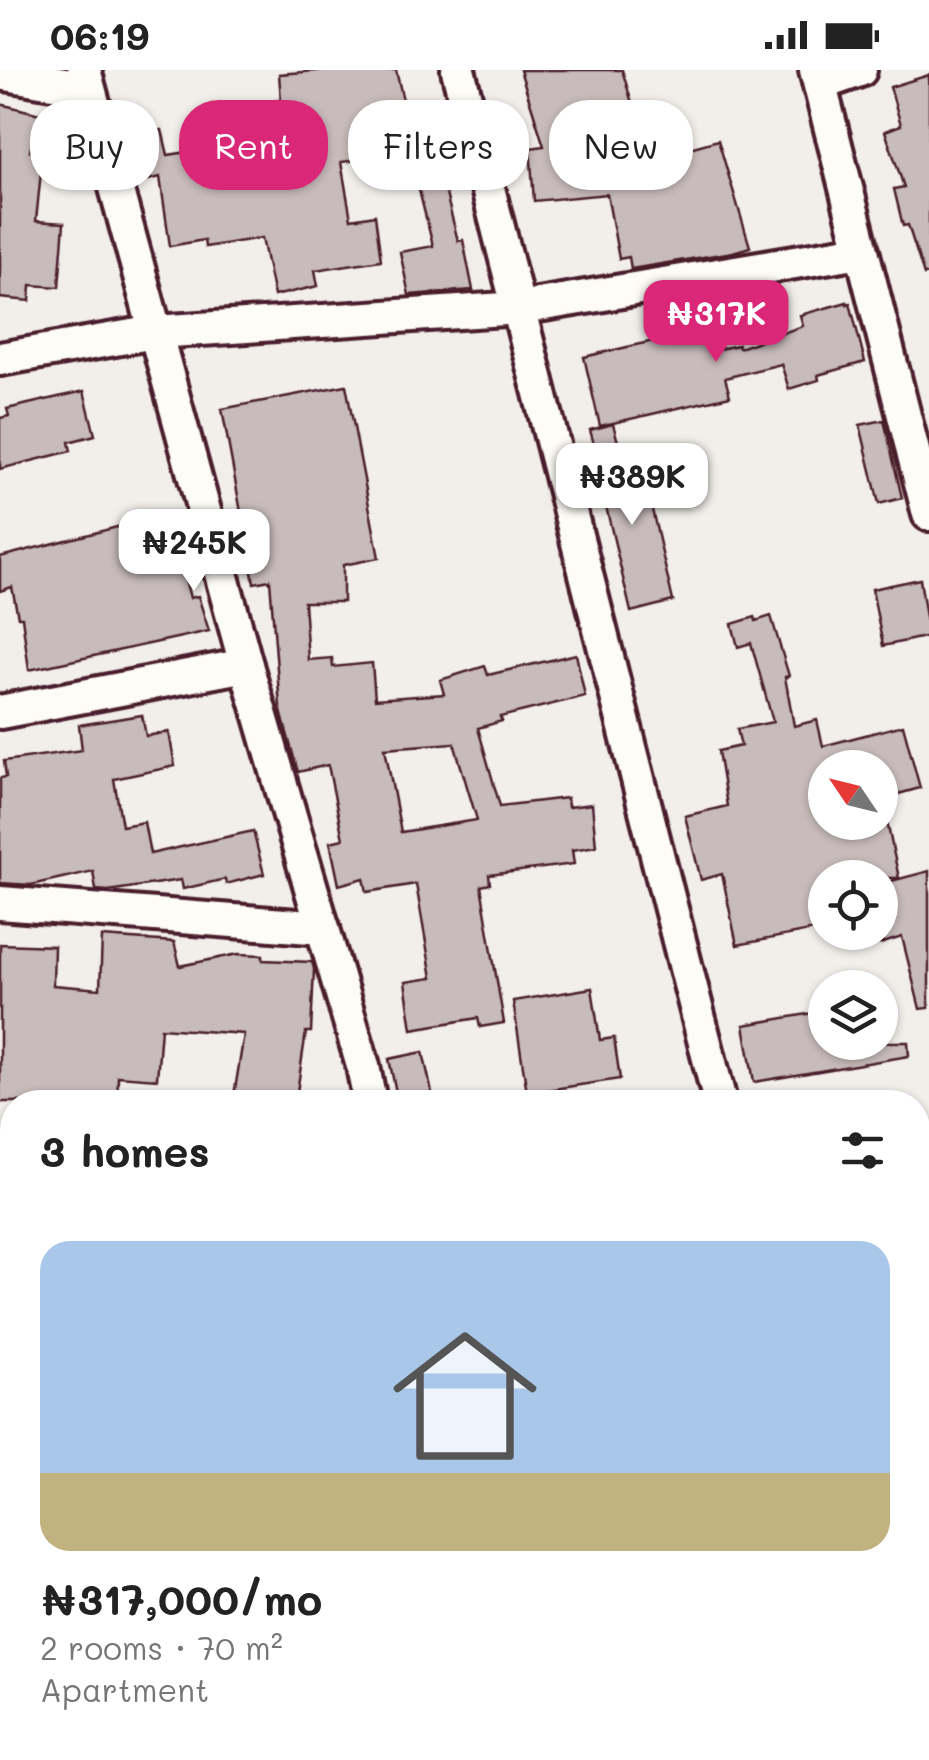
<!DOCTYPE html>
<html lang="en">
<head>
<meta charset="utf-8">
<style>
  body { margin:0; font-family:Mali,sans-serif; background:#f2f2f2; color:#222; height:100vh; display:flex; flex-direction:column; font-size:38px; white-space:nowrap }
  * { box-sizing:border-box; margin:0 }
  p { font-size:32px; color:#767676 }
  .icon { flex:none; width:55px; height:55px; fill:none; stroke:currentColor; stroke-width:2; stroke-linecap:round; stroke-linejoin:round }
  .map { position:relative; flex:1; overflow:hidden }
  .drawer { position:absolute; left:0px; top:1020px; width:930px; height:670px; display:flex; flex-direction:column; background:#fff; border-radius:40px 40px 0 0; box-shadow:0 2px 8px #0004 }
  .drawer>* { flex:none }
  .banner { position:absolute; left:30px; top:30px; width:870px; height:90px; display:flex; gap:20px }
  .needle { width:65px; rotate:305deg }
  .tools { position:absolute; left:808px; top:680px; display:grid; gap:20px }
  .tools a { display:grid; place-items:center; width:90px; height:90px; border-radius:50%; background:#fff; box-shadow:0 2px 8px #0004; font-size:50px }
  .price { position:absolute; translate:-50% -85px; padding:0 22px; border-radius:20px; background:#fff; color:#222; font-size:32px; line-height:65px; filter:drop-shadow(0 2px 5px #0008) }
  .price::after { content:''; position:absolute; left:50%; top:60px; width:30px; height:22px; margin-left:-15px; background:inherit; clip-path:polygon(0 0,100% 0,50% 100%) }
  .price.selected { background:#db2777; color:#fff }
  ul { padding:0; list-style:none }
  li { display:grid; align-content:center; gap:20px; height:530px; padding:0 40px }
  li+li { border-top:2px solid #e0e0e0 }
  li span { display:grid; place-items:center; height:310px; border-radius:30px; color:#555 }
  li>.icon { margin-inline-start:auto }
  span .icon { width:180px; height:180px; fill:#fffc; stroke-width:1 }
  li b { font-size:42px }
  h2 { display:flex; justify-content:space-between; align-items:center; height:120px; padding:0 40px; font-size:42px }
  .pill { padding:0 35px; border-radius:40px; background:#fff; box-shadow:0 2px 8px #0004; font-size:35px; line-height:90px }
  .pill.selected { background:#db2777; color:#fff }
  .status { display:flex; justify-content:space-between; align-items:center; height:70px; padding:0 50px; background:#fff; direction:ltr }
  .status svg { height:28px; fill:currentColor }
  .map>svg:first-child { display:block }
  .building { fill:#c8bbbb; stroke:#4a1f2b; stroke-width:2.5; fill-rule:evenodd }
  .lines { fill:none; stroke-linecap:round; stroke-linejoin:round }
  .minor-casing { stroke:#4a1f2b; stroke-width:40 }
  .minor { stroke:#fdfcf7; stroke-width:32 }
</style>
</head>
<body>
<div class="status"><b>06:19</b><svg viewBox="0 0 49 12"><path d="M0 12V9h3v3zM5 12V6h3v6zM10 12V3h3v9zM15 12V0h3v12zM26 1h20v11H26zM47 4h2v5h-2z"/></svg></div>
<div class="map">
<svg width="929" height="1690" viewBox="0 0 929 1690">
  <rect width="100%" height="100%" fill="#f2efeb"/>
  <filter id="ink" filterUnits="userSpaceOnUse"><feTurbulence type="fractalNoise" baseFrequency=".01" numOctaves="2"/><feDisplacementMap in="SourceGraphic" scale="20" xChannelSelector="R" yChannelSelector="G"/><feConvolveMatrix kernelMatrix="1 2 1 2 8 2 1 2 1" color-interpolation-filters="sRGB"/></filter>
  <g filter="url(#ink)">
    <g class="building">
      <path d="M329,0H396L415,83L341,92L351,149L375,145L381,190L315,200L318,216L274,226L262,168L205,177L204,170L170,176L160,107L141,112L130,67L162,60L168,85L219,77L216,57L232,55L229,38L281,30L279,4Z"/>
      <path d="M520,0H622L642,66L651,65L654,88L718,70L750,177L733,182L631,199L629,187L619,189L607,124L534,131L530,78L544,76Z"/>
      <path d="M929,5V204L924,205L908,155L903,156L894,119L904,117L885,61L901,55L890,17Z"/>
      <path d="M0,34L40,44L30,81L43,82L36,151L64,153L59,217L31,215L30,231L0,228Z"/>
      <path d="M436,85L458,171L463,170L473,220L409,225L400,182L433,176L412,92Z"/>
      <path d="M847,232V234L850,233L865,292L818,305L819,310L789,319L781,294L725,308L730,326L600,356L584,287L714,257L719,279L738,275L739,278L803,256L800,245Z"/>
      <path d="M346,315L379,488L343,495V532H304L308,590L332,588L333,597L372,593L375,629L444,624L440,610L485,596L488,605L576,584L585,626L500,647L502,651L478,658L500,736L567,728L568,737L592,734L596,776L572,780L574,794L489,805L490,814L481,816L504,953L480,957L478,948L412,959L405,912L432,908L416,814L367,822L364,808L339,815L330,772L343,769L328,695L298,702L285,656L280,637L270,510L254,513L222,339ZM454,673L477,750L401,762L385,678Z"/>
      <path d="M84,321L95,365L69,372L71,381L0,399V348L9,346L7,339Z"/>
      <path d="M884,350L902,428L879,434L860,355Z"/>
      <path d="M613,354L633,426L648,422L673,531L631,542L605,432L610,431L590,360Z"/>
      <path d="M168,444L190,528L198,526L209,561L29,600L22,547H18L12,517L0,521V487Z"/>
      <path d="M920,509L929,566L883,576L872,519Z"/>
      <path d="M771,546L789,606L785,607L794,656L817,650L823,676L903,655L920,718L880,729V698H825V752H887L899,808H825V858L737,875L722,804L701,810L685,746L727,736L718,681L741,676L737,659L773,652L751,573L738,577L732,554L755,547L756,551Z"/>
      <path d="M142,645L146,666L169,662L175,696L114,709L122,756L144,752L150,784L253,761L264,804L226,814L225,809L183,819L181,810L108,821L96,820L93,801L31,815L0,813V708L6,707L4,691L82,680L79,655Z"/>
      <path d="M929,801V938L920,939L902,867L880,874V814Z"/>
      <path d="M102,867L174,872L180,896L238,884L263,885V890L312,892L314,899L311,962H306L296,1029L281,1027L280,1032H233L244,964L161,958L157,1009L118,1006L117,1032H0V874L54,876L53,915L100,919Z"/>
      <path d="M592,918L600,970L614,968L620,1009L527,1023L513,931Z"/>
      <path d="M825,941V972H908L909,986L754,1012L744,955Z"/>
      <path d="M423,982L434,1032H398L389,989Z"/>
    </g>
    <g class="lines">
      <g class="minor-casing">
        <g id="minor">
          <path d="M84,0L246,595L363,996L370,1032"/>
          <path d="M458,0L720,1032"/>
          <path d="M816,0L929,444"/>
          <path d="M0,3L88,18"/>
          <path d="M820,14L860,0"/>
          <path d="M0,289L155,262L520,238L861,181"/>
          <path d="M0,642L246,595"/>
          <path d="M0,833L323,858"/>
          <path d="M918,1174L929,1172"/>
          <path d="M0,1176L12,1177"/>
          <path d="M0,1506H12"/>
          <path d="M125,1678L127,1690"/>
          <path d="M490,1678L491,1690"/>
          <path d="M876,1678L879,1690"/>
        </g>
      </g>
      <use href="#minor" class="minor"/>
    </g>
  </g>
</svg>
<div class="tools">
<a><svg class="needle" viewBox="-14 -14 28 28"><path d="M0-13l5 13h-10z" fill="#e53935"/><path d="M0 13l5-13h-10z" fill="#767676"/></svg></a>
<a><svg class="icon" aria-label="locate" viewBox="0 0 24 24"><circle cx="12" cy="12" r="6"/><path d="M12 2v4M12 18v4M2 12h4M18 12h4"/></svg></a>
<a><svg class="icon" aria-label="layers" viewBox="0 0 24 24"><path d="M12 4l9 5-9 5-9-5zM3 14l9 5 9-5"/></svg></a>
</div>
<b class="price selected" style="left:716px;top:295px">₦317K</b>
<b class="price" style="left:632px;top:458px">₦389K</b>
<b class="price" style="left:194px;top:524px">₦245K</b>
<div class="banner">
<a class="pill">Buy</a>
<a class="pill selected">Rent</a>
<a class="pill">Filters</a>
<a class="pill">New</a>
</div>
<section class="drawer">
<h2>3 homes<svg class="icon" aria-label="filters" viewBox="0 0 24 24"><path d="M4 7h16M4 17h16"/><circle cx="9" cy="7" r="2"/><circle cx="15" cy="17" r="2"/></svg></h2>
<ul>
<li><span style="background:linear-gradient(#a9c7e8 75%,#c2b280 0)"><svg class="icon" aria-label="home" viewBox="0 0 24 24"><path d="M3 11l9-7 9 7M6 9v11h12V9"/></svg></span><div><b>₦317,000/mo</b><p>2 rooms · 70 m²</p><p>Apartment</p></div></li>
</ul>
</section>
</div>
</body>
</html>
